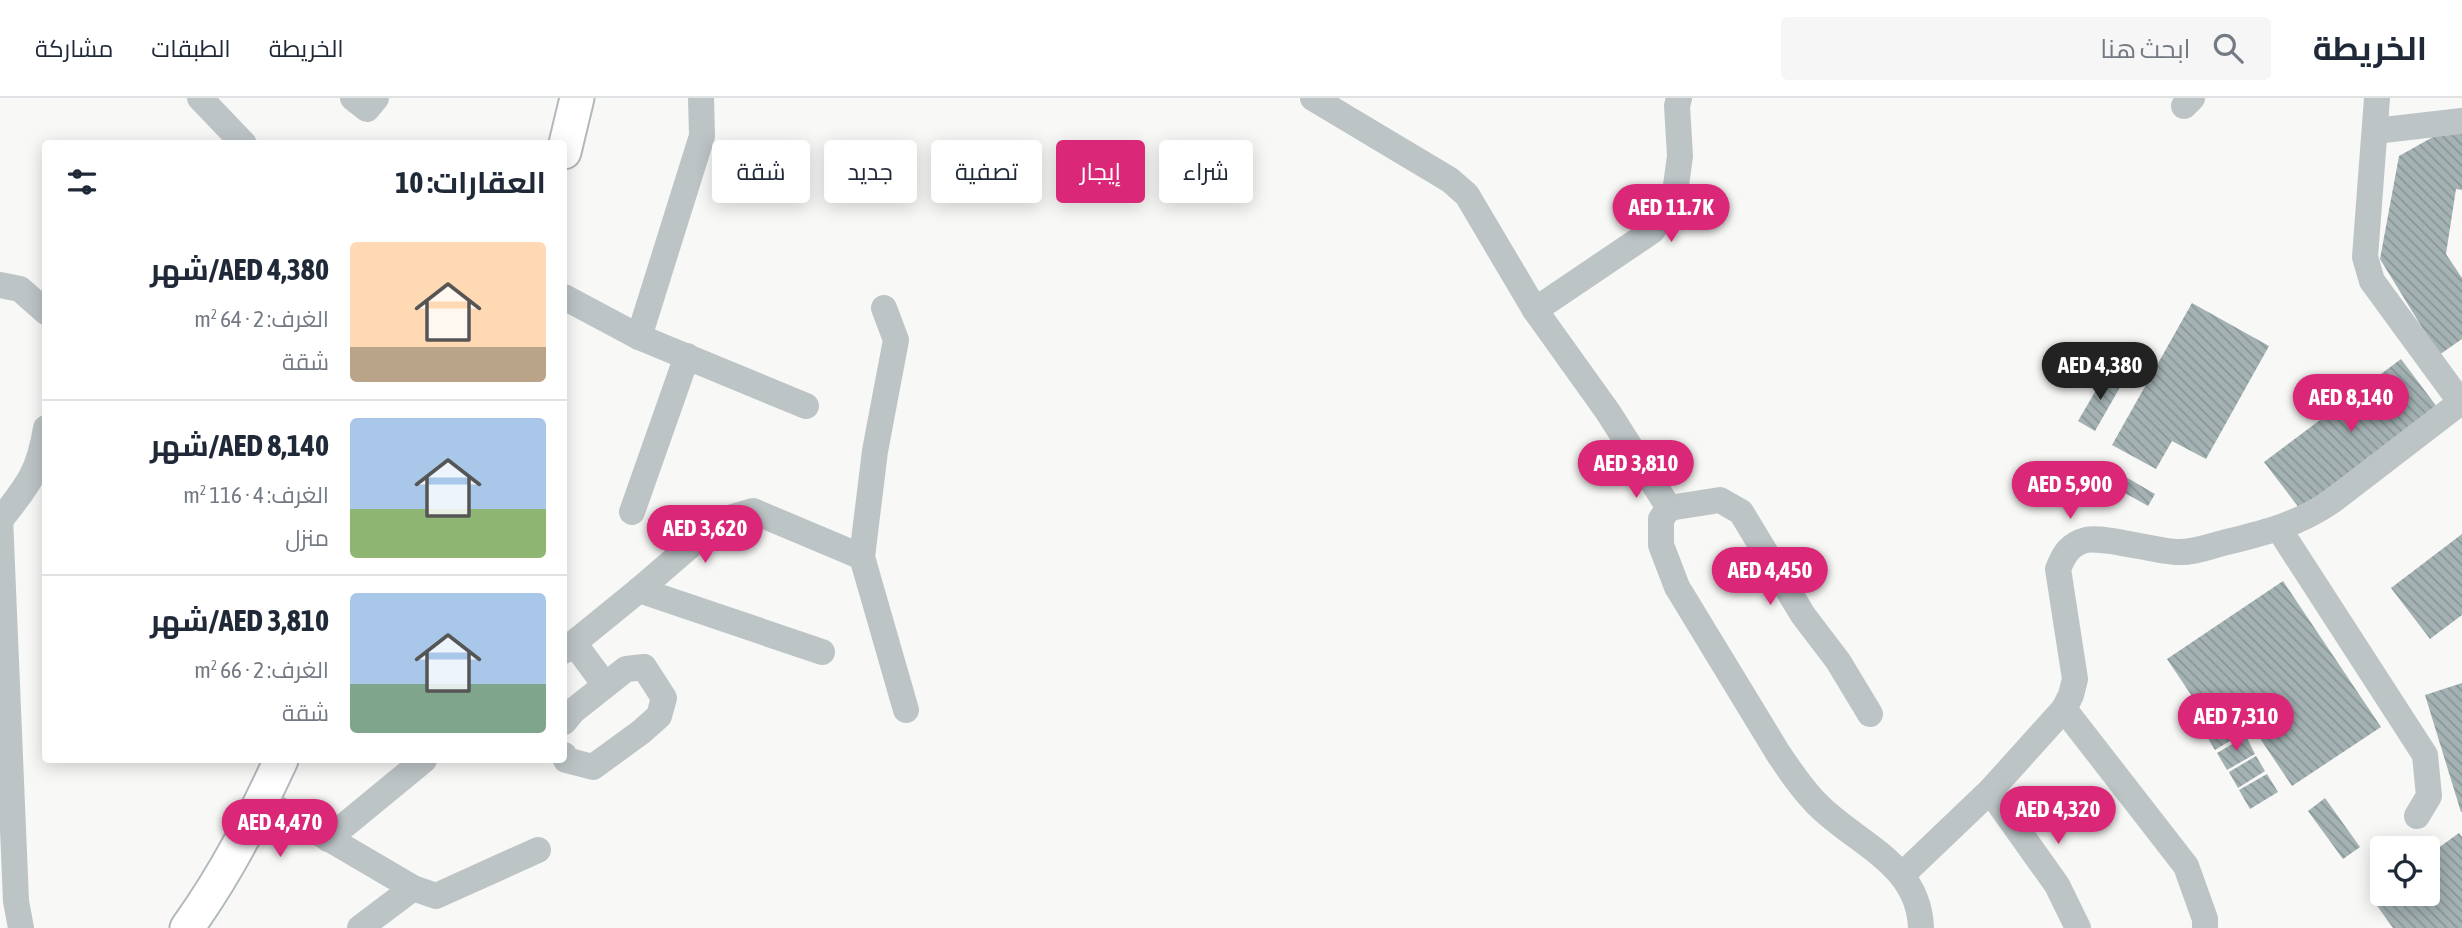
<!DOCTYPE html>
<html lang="ar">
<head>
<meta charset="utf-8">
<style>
  body { margin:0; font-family:"Asap Condensed",Cairo,sans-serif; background:#f6f6f7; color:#1f2937; direction:rtl; height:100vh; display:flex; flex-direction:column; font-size:26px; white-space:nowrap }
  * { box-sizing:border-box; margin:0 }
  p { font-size:23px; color:#747a83 }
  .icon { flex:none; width:38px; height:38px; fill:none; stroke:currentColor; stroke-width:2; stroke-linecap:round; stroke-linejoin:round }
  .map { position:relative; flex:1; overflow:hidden; direction:ltr }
  .panel { position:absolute; left:42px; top:42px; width:525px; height:623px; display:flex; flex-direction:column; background:#fff; border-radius:7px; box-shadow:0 4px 18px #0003; direction:rtl }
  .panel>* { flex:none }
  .guide { position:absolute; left:588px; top:42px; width:665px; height:63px; direction:rtl; display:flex; gap:14px }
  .buttons { position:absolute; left:2370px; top:738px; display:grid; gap:14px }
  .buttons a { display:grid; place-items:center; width:70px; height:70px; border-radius:7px; background:#fff; box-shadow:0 4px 18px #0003; font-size:35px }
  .price { position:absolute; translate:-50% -60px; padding:0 16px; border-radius:24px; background:#db2777; color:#fff; font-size:23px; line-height:46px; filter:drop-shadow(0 2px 4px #0008) }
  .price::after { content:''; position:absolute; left:50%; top:42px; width:21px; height:16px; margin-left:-10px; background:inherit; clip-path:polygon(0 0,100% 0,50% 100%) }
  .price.on { background:#222; color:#fff }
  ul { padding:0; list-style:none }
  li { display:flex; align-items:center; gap:21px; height:175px; padding:0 21px }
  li+li { border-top:2px solid #e0e1e3 }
  li span { display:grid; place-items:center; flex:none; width:196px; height:140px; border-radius:7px; color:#555 }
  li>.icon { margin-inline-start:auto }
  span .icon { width:84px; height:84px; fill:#fffc; stroke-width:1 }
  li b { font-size:30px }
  h2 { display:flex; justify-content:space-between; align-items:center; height:84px; padding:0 21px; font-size:30px }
  .pill { padding:0 24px; border-radius:7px; background:#fff; box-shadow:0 4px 18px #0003; font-size:24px; line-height:63px }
  .pill.on { background:#db2777; color:#fff }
  header { display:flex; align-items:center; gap:42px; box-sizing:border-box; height:98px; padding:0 35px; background:#fff; border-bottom:2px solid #e0e1e3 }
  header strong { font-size:33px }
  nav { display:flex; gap:38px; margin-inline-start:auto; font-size:24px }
  .search { width:490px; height:63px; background:#f6f6f7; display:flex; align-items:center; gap:18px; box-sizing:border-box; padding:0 24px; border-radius:7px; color:#747a83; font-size:26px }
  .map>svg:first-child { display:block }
  .building { fill:url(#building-back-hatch) }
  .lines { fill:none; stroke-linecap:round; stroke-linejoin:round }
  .major-casing { stroke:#b1b9ba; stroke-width:37 }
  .minor { stroke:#bdc4c6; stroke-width:26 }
  .major { stroke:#fff; stroke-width:33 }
</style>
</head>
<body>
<header>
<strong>الخريطة</strong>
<div class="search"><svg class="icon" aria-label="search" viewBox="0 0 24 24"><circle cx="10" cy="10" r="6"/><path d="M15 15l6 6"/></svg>ابحث هنا</div>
<nav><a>الخريطة</a><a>الطبقات</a><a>مشاركة</a></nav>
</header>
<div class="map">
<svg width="2462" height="830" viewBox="0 0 2462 830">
  <defs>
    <pattern id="building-back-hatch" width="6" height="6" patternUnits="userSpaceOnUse" patternTransform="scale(1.75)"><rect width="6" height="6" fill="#a4b2b3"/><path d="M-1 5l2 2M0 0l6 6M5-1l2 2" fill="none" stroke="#899697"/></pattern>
  </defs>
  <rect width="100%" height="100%" fill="#f8f8f6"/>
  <g class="building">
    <path d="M2449,30L2462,32V92L2456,91L2446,156L2462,180V241L2439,257L2380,161L2399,58Z"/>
    <path d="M2192,205L2269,248L2206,361L2172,343L2156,371L2112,347Z"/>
    <path d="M2401,261L2437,309L2300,411L2264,364Z"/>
    <path d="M2106,275L2123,284L2095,333L2078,323Z"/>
    <path d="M2100,364L2155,396L2148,408L2093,377Z"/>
    <path d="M2462,436V517L2430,541L2391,490Z"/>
    <path d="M2283,483L2381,629L2292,688L2235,603L2208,622L2167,561Z"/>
    <path d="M2462,585V714H2461L2425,597Z"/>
    <path d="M2235,620L2243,635L2215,652L2206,637Z"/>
    <path d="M2246,638L2255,656L2227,672L2217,655Z"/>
    <path d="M2256,658L2265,673L2238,690L2229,674Z"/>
    <path d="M2267,676L2278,694L2250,711L2239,692Z"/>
    <path d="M2325,700L2360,749L2343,761L2308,713Z"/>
    <path d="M2459,735L2462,739V830H2393L2370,798L2382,790V796H2427V758Z"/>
  </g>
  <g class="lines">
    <g class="major-casing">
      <g id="major">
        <path d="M564,54L577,0"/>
        <path d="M187,830C227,774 252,724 281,662"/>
      </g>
    </g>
    <g class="minor">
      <path d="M200,0L244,46"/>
      <path d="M353,0L367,11L376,0"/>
      <path d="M1313,0L1450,82L1467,97L1535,212L1608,314L1669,410L1661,421V447L1677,489L1778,655C1790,673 1802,691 1817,706C1856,746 1919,765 1921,830"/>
      <path d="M2377,0L2365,159L2372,183L2462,306"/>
      <path d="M2184,8L2192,0"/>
      <path d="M2375,33L2462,23"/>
      <path d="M0,187L20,191L46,214"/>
      <path d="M564,199L639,239L806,308"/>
      <path d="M884,210L896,242L875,353L862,459L906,612"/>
      <path d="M1535,212L1652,133L1674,102L1680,58L1677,8L1679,0"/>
      <path d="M639,239L702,38L701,0"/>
      <path d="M1669,410L1720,402L1741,414L1803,517L1838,563L1870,616"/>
      <path d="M632,414L687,258"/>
      <path d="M0,419L16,803L21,830"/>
      <path d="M2,420C29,386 39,373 46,330"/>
      <path d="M2279,431L2425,657L2429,698L2417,718"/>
      <path d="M639,492L822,554"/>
      <path d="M574,545L605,587"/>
      <path d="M564,553L639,492L719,423L753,413L862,459"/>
      <path d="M2064,611L2186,768L2205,821V830"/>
      <path d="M564,624L573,613L626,571L644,569L664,600L659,618L641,634L593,669L566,662L564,657"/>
      <path d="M1990,693L2057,787L2078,830"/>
      <path d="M275,709L413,790L436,798L538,752"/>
      <path d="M328,741L424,662"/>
      <path d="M1902,777L1990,693L2064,611L2071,597L2075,581L2058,471C2064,456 2070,446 2086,442C2105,438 2153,453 2176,454C2192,455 2208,449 2223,445C2263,435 2298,427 2332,403L2461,304"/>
      <path d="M360,830L413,790"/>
    </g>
    <use href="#major" class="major"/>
  </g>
</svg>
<div class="buttons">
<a><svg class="icon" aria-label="locate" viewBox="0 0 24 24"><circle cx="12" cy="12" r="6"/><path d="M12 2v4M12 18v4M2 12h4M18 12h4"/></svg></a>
</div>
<b class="price" style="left:1671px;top:146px">AED 11.7K</b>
<b class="price on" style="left:2100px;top:304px">AED 4,380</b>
<b class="price" style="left:2351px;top:336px">AED 8,140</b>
<b class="price" style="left:1636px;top:402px">AED 3,810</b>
<b class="price" style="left:2070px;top:423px">AED 5,900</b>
<b class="price" style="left:705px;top:467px">AED 3,620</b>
<b class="price" style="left:1770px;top:509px">AED 4,450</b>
<b class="price" style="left:2236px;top:655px">AED 7,310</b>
<b class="price" style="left:2058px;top:748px">AED 4,320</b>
<b class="price" style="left:280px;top:761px">AED 4,470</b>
<div class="guide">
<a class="pill">شراء</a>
<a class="pill on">إيجار</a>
<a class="pill">تصفية</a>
<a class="pill">جديد</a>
<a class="pill">شقة</a>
</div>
<section class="panel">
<h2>العقارات: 10<svg class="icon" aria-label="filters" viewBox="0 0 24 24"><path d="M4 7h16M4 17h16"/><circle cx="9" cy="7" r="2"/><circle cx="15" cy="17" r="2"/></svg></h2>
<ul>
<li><span style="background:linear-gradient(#ffd9b3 75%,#b9a48a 0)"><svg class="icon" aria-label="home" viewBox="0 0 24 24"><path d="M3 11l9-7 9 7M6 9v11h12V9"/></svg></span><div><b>AED 4,380/شهر</b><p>الغرف: 2 · 64 m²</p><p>شقة</p></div></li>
<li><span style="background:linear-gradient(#a9c7e8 65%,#8fb573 0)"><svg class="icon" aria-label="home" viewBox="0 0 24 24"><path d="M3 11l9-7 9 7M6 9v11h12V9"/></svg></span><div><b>AED 8,140/شهر</b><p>الغرف: 4 · 116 m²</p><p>منزل</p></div></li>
<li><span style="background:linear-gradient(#a9c7e8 65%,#7fa58c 0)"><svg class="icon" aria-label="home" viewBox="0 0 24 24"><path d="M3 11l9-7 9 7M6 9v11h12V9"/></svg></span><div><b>AED 3,810/شهر</b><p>الغرف: 2 · 66 m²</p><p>شقة</p></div></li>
</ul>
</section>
</div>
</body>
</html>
